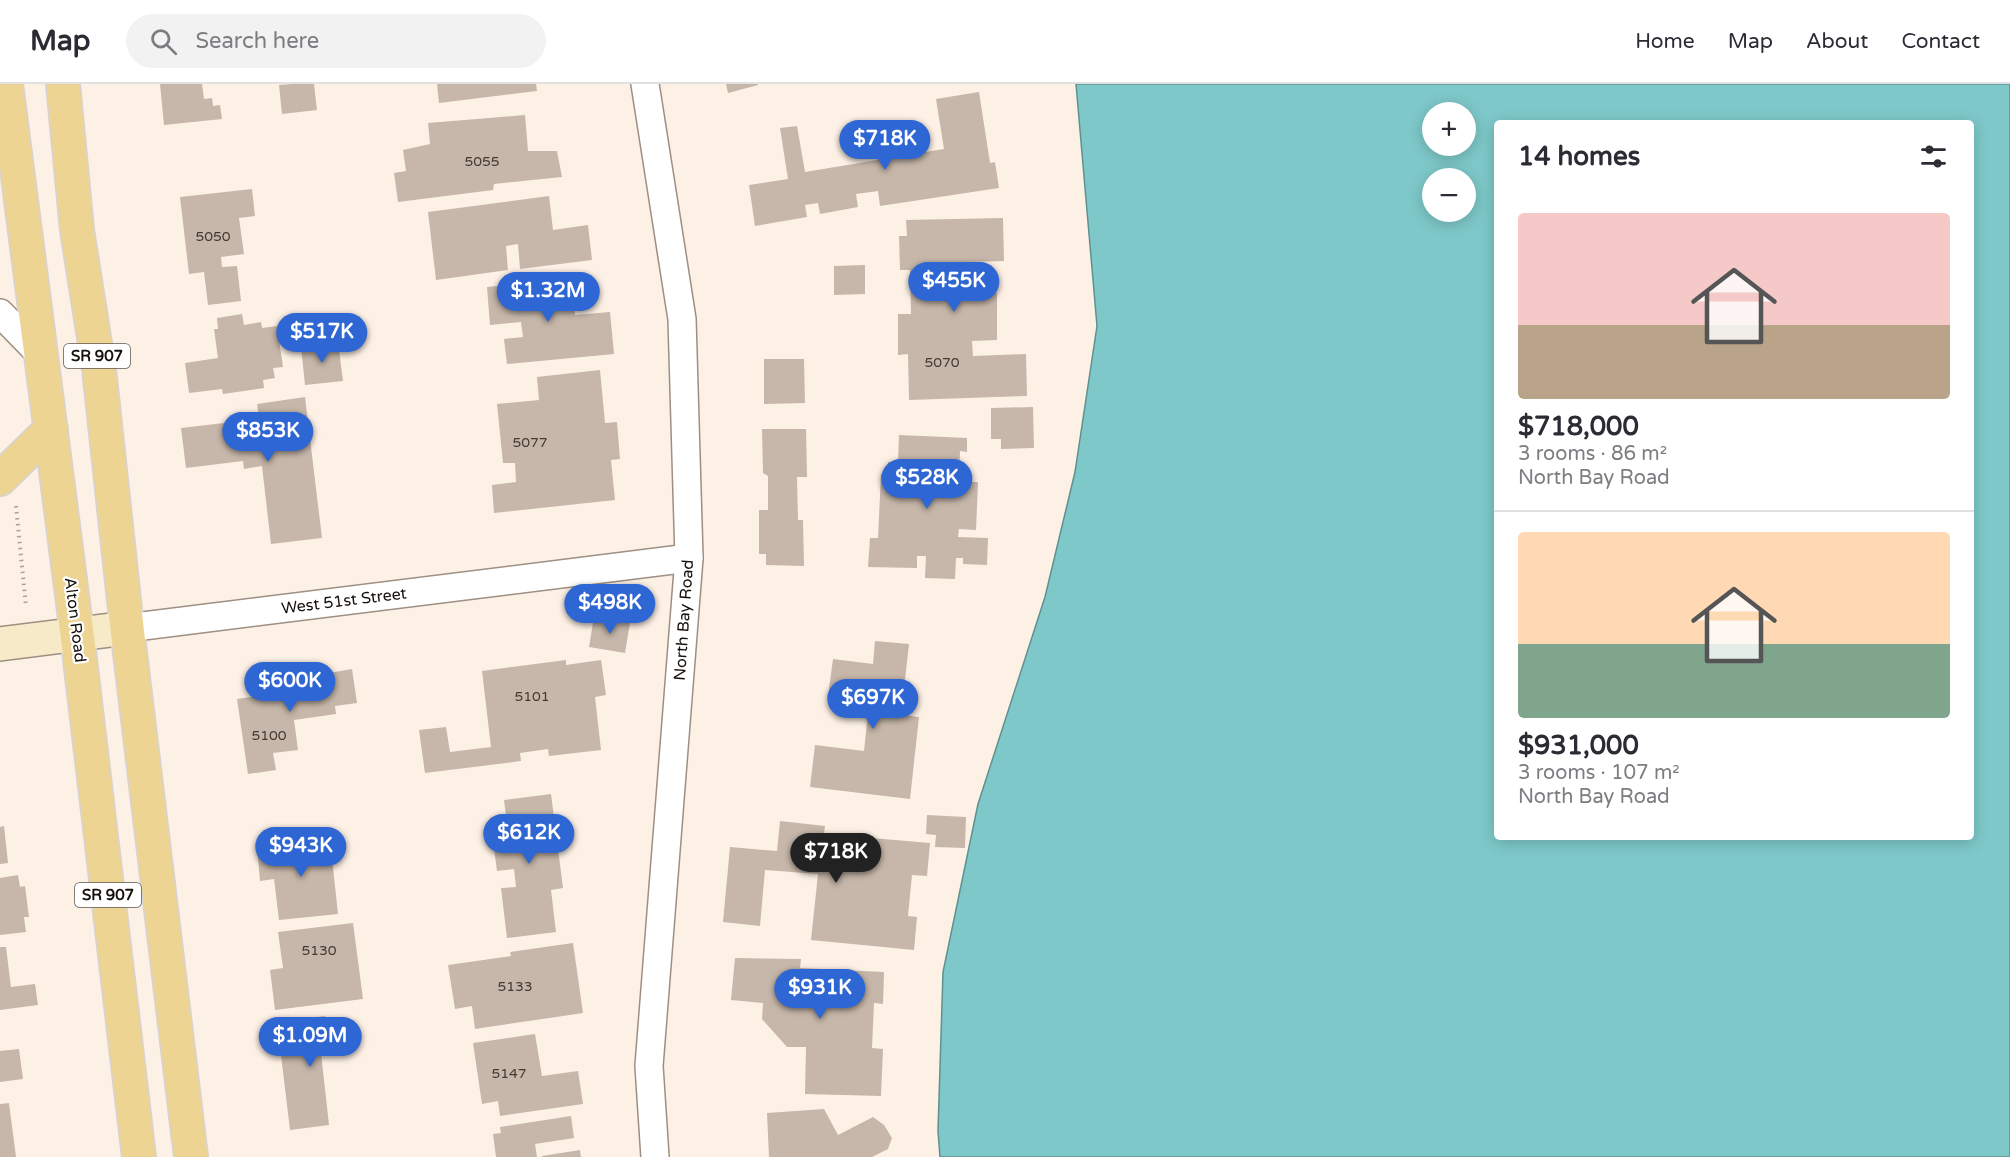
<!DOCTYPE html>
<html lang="en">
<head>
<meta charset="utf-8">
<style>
  body { margin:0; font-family:"Varela Round",sans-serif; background:#f2f2f3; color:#2b2b33; height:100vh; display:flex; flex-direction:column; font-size:22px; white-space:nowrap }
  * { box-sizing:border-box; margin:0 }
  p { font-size:20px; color:#7c7c81 }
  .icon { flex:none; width:33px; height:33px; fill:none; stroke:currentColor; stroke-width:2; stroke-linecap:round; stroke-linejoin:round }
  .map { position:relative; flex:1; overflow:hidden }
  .sheet { position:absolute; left:1494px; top:36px; width:480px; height:720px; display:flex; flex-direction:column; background:#fff; border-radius:6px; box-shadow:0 3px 15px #0003 }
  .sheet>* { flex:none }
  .tools { position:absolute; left:1422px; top:18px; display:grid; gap:12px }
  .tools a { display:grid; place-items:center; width:54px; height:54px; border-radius:50%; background:#fff; box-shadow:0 3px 15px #0003; font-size:30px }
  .price { position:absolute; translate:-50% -51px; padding:0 14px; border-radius:21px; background:#2e66d4; color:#fff; font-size:20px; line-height:39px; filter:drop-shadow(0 2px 3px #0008) }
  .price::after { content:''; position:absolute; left:50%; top:36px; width:18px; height:14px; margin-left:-9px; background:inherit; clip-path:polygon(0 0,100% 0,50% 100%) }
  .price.on { background:#222; color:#fff }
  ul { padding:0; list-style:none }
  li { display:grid; align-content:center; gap:12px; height:318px; padding:0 24px }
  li+li { border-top:2px solid #e1e1e2 }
  li span { display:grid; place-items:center; height:186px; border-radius:6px; color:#555 }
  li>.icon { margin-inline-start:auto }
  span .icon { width:108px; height:108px; fill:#fffc; stroke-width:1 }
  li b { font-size:26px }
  h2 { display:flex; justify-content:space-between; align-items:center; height:72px; padding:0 24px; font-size:26px }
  header { display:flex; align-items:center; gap:36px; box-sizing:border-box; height:84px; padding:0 30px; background:#fff; border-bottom:2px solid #e1e1e2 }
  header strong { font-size:28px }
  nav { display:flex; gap:33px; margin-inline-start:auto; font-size:21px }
  .search { width:420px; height:54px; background:#f2f2f3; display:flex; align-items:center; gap:15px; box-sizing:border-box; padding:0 21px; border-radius:33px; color:#7c7c81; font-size:22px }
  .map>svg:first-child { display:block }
  .water { fill:#7ec8c9; stroke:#5f9190; stroke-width:1.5; fill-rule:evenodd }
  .building { fill:#c7b7aa }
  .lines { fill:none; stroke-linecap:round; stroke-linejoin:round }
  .street-casing { stroke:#9e8f82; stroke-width:30 }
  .secondary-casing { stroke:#9e8f82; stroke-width:36 }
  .primary-casing { stroke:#d5d4d3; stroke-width:36 }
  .path { stroke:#aba097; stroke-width:4; stroke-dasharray:1.5 4.5; stroke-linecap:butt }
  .street { stroke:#fff; stroke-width:27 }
  .secondary { stroke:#f6eac9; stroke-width:33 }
  .primary { stroke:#edd493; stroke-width:33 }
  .labels { text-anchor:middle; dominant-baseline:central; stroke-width:4.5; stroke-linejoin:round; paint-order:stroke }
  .number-label { font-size:14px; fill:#423a33 }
  .shield { fill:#fff; stroke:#5c5854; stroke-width:1.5 }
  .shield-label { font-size:15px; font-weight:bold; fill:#16100b }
  .street-label { font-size:16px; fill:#16100b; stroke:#fff }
</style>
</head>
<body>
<header>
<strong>Map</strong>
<div class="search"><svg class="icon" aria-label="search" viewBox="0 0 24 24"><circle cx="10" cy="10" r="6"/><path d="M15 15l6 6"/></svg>Search here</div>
<nav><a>Home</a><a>Map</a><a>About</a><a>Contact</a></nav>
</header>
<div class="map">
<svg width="2010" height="1073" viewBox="0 0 2010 1073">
  <rect width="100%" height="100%" fill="#fdf0e5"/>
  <path class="water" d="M1076,0H2010V1073H940L938,1047L943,888L978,720L1045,513L1075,388L1097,242ZM1432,28H1466V62H1432ZM1497,39H1971V753H1497ZM1432,94H1466V128H1432Z"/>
  <g class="building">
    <path d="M160,0H202L204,15L212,14L213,22L220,21L222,35L164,41Z"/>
    <path d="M292,0H314L317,26L282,30L279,1Z"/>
    <path d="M437,0H536L537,7L439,19Z"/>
    <path d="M726,0H758V1L728,9Z"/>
    <path d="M979,8L990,79L995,78L999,104L880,122L878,107L856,110L858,123L820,130L818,119L805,121L807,133L755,142L749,101L788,95L780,44L797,42L805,88L944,65L936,15Z"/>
    <path d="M525,31L528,67H557L562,93L494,100L493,106L398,118L394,89L406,87L403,66L430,60L428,39Z"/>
    <path d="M252,105L255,132L239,134L244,170L221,173L222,183L237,182L241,217L208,221L204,188L189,190L180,113Z"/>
    <path d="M549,112L553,146L588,141L592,176L520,185L518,160L506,162L508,186L436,196L428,128Z"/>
    <path d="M1003,134L1004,177L969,178L970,209H997V256L972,257L973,272L1026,270L1027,312L909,316L908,270L898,271V230H911L910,186H900L899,152H907L906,136Z"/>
    <path d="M865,181V210L834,211V182Z"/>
    <path d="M572,195L575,231L610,228L614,270L507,280L504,255L523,253L521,238L490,241L487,203Z"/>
    <path d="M242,230L244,241L261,238L262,244L277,242L283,283L273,284L275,294L263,296L264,304L223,310L222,305L189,309L185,279L218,274L214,245H218L217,234Z"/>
    <path d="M338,258L343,297L305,301L301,263Z"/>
    <path d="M764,275H804L805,319L764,320Z"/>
    <path d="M600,286L605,339L617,338L620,375L611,376L615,416L494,429L492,401L516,398L515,379H503L497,320L539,316L537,293Z"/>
    <path d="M305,313L322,454L271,460L262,382L244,385L243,377L186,384L181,344L259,335L257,320Z"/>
    <path d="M1033,323L1034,364L1001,365V355H991V324Z"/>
    <path d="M762,345H806L807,393H797L798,436H803L804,482L766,481V470H759V426H768V392L763,389Z"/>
    <path d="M899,351L967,354V368L960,367L959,398H978L976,446L959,445L958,453L988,454L987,481L963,480V474H956L955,495L925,494L926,472H917V484L868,483L870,454H878L881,390H887L888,378H898Z"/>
    <path d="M594,533L630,539L625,569L589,563Z"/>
    <path d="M875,557L909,560L901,631L919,633L910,715L810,703L815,661L864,667L870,610L829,605L833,575L873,580Z"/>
    <path d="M566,576V581L601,576L606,611L595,613L601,666L549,672L548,665L520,669L521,677L425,689L419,646L446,643L450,668L491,663L482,587Z"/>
    <path d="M328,583L329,589L352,585L357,619L335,622L336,630L294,636L298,666L273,669L276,686L248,690L237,615L278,609L276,597L303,593L301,587Z"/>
    <path d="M551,710L563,804L551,806L556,848L507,854L501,804L516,803L514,785L497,787L491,742L507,740L504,716Z"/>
    <path d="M927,731L966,733L965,764L935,763L936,751L926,750Z"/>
    <path d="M780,737L825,742L824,750L930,759L927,792L912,791L908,832L917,833L914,866L811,856L818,790L765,786L760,842L723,838L730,763L777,767Z"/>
    <path d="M4,742L8,779L0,780V743Z"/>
    <path d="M330,756L338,830L279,836L274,795L260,797L257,763Z"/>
    <path d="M18,791L20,803L25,802L29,833H24L26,848L0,851V794Z"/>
    <path d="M353,839L363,915L275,926L270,886L283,884L278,848Z"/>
    <path d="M573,859L583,929L475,945L472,922L455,925L448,881L511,872L510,868Z"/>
    <path d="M0,863H6L11,903L35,900L38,921L0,926Z"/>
    <path d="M735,874L801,875L800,884L884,888L883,920L874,919L872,964L883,965L881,1012L805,1010L806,963H787L762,935L763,919L731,916Z"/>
    <path d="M325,932V936L347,934L351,963L328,966L329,968L321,969L329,1041L290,1046L281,971L291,970L287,937Z"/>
    <path d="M535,950L542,992L578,987L583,1020L500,1032L498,1017L482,1020L473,959Z"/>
    <path d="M19,965L23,995L0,998V967Z"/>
    <path d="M9,1019L16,1073H0V1020Z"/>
    <path d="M824,1025L838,1051L873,1033L884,1041L892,1054L888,1065L872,1073H769L767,1029Z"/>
    <path d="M571,1032L574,1054L535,1060L537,1073H496L493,1050L501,1049L500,1043Z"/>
    <path d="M580,1066L581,1073H542V1072Z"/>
  </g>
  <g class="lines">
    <g class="street-casing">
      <g id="street">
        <path d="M645,0L682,235L689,474L649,982L655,1073"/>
        <path d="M0,229L42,272"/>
        <path d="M127,544L689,474"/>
      </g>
    </g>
    <g class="secondary-casing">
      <path id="secondary" d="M0,560L127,544"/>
    </g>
    <g class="primary-casing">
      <g id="primary">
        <path d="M6,0L77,550L139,1073"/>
        <path d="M63,0L77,146L99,285L127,544L191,1073"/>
        <path d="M0,395L51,345"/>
      </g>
    </g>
    <path class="path" d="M16,422L26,523"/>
    <use href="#street" class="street"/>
    <use href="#secondary" class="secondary"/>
    <use href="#primary" class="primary"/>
  </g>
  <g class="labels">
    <g class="number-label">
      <text x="482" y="77">5055</text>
      <text x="213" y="152">5050</text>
      <text x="942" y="278">5070</text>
      <text x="530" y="358">5077</text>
      <text x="532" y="612">5101</text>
      <text x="269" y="651">5100</text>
      <text x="319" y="866">5130</text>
      <text x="515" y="902">5133</text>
      <text x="509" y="989">5147</text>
    </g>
    <g class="shield">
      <rect x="64" y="260" width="66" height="24" rx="4.5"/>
      <rect x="75" y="799" width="66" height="24" rx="4.5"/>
    </g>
    <g class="shield-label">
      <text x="97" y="272">SR 907</text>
      <text x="108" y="811">SR 907</text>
    </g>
    <g class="street-label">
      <text transform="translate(344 517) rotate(-7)">West 51st Street</text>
      <text transform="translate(75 536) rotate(83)">Alton Road</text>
      <text transform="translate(684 536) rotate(-86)">North Bay Road</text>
    </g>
  </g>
</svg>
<div class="tools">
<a>+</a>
<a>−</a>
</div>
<b class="price" style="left:885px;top:87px">$718K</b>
<b class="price" style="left:954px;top:229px">$455K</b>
<b class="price" style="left:548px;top:239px">$1.32M</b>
<b class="price" style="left:322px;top:280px">$517K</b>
<b class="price" style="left:268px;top:379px">$853K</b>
<b class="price" style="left:927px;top:426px">$528K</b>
<b class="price" style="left:610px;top:551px">$498K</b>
<b class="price" style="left:290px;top:629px">$600K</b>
<b class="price" style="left:873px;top:646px">$697K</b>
<b class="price" style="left:529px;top:781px">$612K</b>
<b class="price" style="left:301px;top:794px">$943K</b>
<b class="price on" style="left:836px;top:800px">$718K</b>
<b class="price" style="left:820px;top:936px">$931K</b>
<b class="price" style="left:310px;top:984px">$1.09M</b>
<section class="sheet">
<h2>14 homes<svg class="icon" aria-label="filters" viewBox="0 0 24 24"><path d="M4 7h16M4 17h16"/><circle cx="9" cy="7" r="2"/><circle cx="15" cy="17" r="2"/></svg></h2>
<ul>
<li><span style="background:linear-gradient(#f6c9c9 60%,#b9a48a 0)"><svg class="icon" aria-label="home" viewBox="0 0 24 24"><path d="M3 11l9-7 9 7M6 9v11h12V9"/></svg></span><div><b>$718,000</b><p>3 rooms · 86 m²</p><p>North Bay Road</p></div></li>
<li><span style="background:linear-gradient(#ffd9b3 60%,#7fa58c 0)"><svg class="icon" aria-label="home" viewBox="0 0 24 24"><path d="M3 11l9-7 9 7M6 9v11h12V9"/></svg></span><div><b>$931,000</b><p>3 rooms · 107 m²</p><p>North Bay Road</p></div></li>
</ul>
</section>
</div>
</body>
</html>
